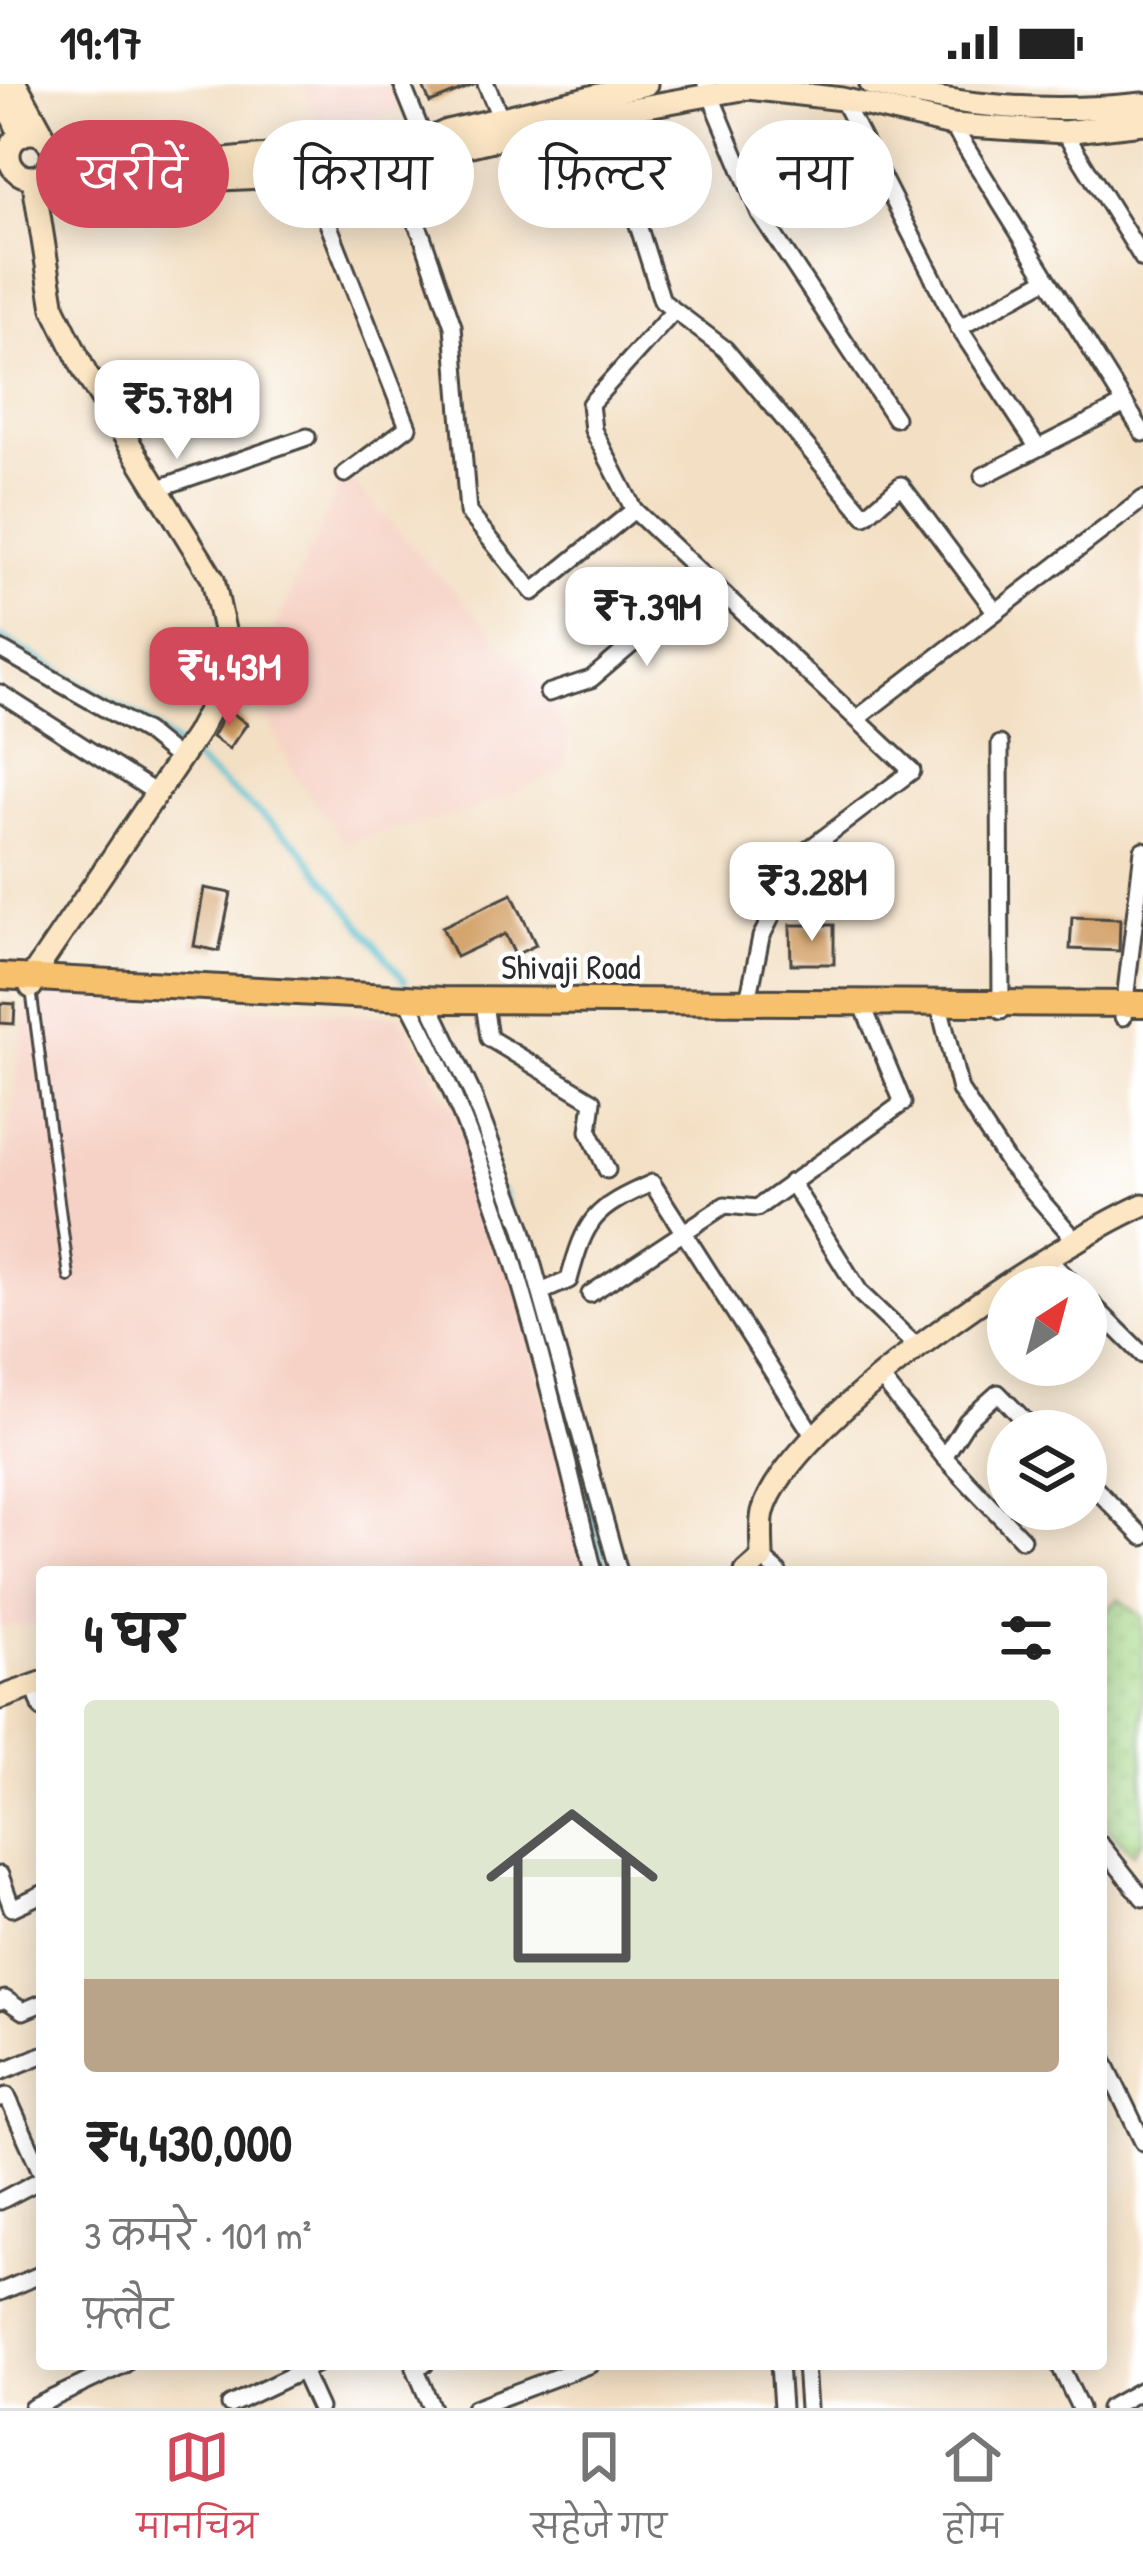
<!DOCTYPE html>
<html lang="hi">
<head>
<meta charset="utf-8">
<style>
  body { margin:0; font-family:"Patrick Hand","Playpen Sans Deva",sans-serif; background:#f6f6f6; color:#222; height:100vh; display:flex; flex-direction:column; font-size:45px; white-space:nowrap }
  * { box-sizing:border-box; margin:0 }
  p { font-size:39px; color:#767676 }
  .icon { flex:none; width:66px; height:66px; fill:none; stroke:currentColor; stroke-width:2; stroke-linecap:round; stroke-linejoin:round }
  .map { position:relative; flex:1; overflow:hidden }
  .side { position:absolute; left:36px; top:1482px; width:1071px; height:804px; display:flex; flex-direction:column; background:#fff; border-radius:12px; box-shadow:0 6px 30px #0003 }
  .side>* { flex:none }
  .banner { position:absolute; left:36px; top:36px; width:1071px; height:108px; display:flex; gap:24px }
  .needle { width:78px; rotate:36deg }
  .buttons { position:absolute; left:987px; top:1182px; display:grid; gap:24px }
  .buttons a { display:grid; place-items:center; width:120px; height:120px; border-radius:50%; background:#fff; box-shadow:0 6px 30px #0003; font-size:60px }
  .price { position:absolute; translate:-50% -102px; padding:0 27px; border-radius:24px; background:#fff; color:#222; font-size:39px; line-height:78px; filter:drop-shadow(0 3px 6px #0008) }
  .price::after { content:''; position:absolute; left:50%; top:72px; width:36px; height:27px; margin-left:-18px; background:inherit; clip-path:polygon(0 0,100% 0,50% 100%) }
  .price.current { background:#d1495b; color:#fff }
  ul { padding:0; list-style:none }
  li { display:grid; align-content:center; gap:24px; height:636px; padding:0 48px }
  li span { display:grid; place-items:center; height:372px; border-radius:12px; color:#555 }
  li>.icon { margin-inline-start:auto }
  span .icon { width:216px; height:216px; fill:#fffc; stroke-width:1 }
  li b { font-size:51px }
  h2 { display:flex; justify-content:space-between; align-items:center; height:144px; padding:0 48px; font-size:51px }
  .chip { padding:0 42px; border-radius:54px; background:#fff; box-shadow:0 6px 30px #0003; font-size:42px; line-height:108px }
  .chip.current { background:#d1495b; color:#fff }
  .status { display:flex; justify-content:space-between; align-items:center; height:84px; padding:0 60px; background:#fff; direction:ltr }
  .status svg { height:33px; fill:currentColor }
  .tab-bar { display:flex; justify-content:space-around; align-items:center; height:168px; border-top:3px solid #e0e0e0; background:#fff; font-size:33px; color:#767676 }
  .tab-bar a { display:grid; justify-items:center; gap:6px }
  .tab-bar .current { color:#d1495b }
  .map>svg:first-child { display:block }
  .built { fill:#f6d1c5 }
  .garden { fill:url(#garden-dots); stroke:#6a825a; stroke-width:3 }
  .lines { fill:none; stroke-linecap:round; stroke-linejoin:round }
  .stream { stroke:#55c0d1; stroke-width:6 }
  .building { fill:#d09c60 }
  .lane-casing { stroke:#494642; stroke-width:14 }
  .street-casing { stroke:#494642; stroke-width:21 }
  .secondary-casing { stroke:#494642; stroke-width:27 }
  .primary-casing { stroke:#494642; stroke-width:30 }
  .lane { stroke:#fff; stroke-width:8 }
  .street { stroke:#fff; stroke-width:15 }
  .secondary { stroke:#fce6c4; stroke-width:21 }
  .primary { stroke:#f7c06c; stroke-width:24 }
  .labels { text-anchor:middle; dominant-baseline:central; stroke-width:9; stroke-linejoin:round; paint-order:stroke }
  .street-label { font-size:33px; fill:#2b2b2b; stroke:#fff }
</style>
</head>
<body>
<div class="status"><b>19:17</b><svg viewBox="0 0 49 12"><path d="M0 12V9h3v3zM5 12V6h3v6zM10 12V3h3v9zM15 12V0h3v12zM26 1h20v11H26zM47 4h2v5h-2z"/></svg></div>
<div class="map">
<svg width="1143" height="2324" viewBox="0 0 1143 2324">
  <defs>
    <pattern id="garden-dots" width="8" height="8" patternUnits="userSpaceOnUse" patternTransform="scale(3)"><rect width="8" height="8" fill="#a8da89"/><path d="M2 2h.1M6 6h.1" fill="none" stroke="#91bb76" stroke-width="1.8" stroke-linecap="round"/></pattern>
  </defs>
  <rect width="100%" height="100%" fill="#fff"/>
  <filter id="ink" filterUnits="userSpaceOnUse"><feTurbulence type="fractalNoise" baseFrequency=".00833" numOctaves="2"/><feDisplacementMap in="SourceGraphic" scale="24" xChannelSelector="R" yChannelSelector="G"/><feConvolveMatrix kernelMatrix="1 2 1 2 8 2 1 2 1" color-interpolation-filters="sRGB"/></filter>
  <filter id="wash" filterUnits="userSpaceOnUse"><feTurbulence type="fractalNoise" baseFrequency=".004" numOctaves="4" result="noise"/><feDisplacementMap in="SourceGraphic" scale="48" xChannelSelector="R" yChannelSelector="G"/><feGaussianBlur stdDeviation="2.7" result="paint"/><feColorMatrix in="noise" values="0 0 0 0 0 0 0 0 0 0 0 0 0 0 0 0 0 1.4 0 .05"/><feComposite in="paint" operator="in"/></filter>
  <g filter="url(#wash)">
    <rect width="100%" height="100%" fill="#f3dfc3"/>
    <g class="built">
      <path d="M310,0H397L406,24L320,47L304,2Z"/>
      <path d="M345,390L548,609L568,654L564,687L470,727L345,758L297,695L250,599Z"/>
      <path d="M29,909L400,933L454,1027L512,1185L585,1488H42V1542L0,1543V1103Z"/>
    </g>
    <path class="garden" d="M1119,1515L1143,1534V1756L1133,1769L1101,1737V1533Z"/>
    <g class="lines">
      <g class="stream">
        <path d="M0,553L149,639L180,665"/>
        <path d="M190,673L297,760L405,897"/>
        <path d="M448,981L476,1040"/>
        <path d="M502,1108L534,1222"/>
        <path d="M565,1340L607,1488"/>
        <path d="M792,2280L795,2324"/>
      </g>
    </g>
    <g id="blocks">
      <g class="building">
        <path d="M422,0H474V1L430,19Z"/>
        <path d="M227,625L247,640L229,665L212,653Z"/>
        <path d="M204,804L231,809L219,867L194,862Z"/>
        <path d="M512,810L536,861L515,871L505,850L456,873L442,843Z"/>
        <path d="M1072,833L1120,835L1119,867L1070,865Z"/>
        <path d="M790,841H834V880H791Z"/>
        <path d="M0,919L15,920L14,940L0,939Z"/>
      </g>
    </g>
  </g>
  <g filter="url(#ink)">
    <use href="#blocks" fill-opacity="0" stroke="#494642" stroke-width="3"/>
    <g class="lines">
      <g class="lane-casing">
        <path id="lane" d="M31,905L69,1193"/>
      </g>
      <g class="street-casing">
        <g id="street">
          <path d="M402,0L425,57"/>
          <path d="M486,0L502,37"/>
          <path d="M706,0L760,130L895,334"/>
          <path d="M842,15L959,244L1045,196"/>
          <path d="M603,30L662,217L725,265L865,432L901,401L995,527"/>
          <path d="M952,41L1143,349"/>
          <path d="M1064,48L1143,175"/>
          <path d="M386,81L421,149L453,242L468,428L533,508L634,426L912,687L805,768L761,853L747,922"/>
          <path d="M309,91L408,343L345,390"/>
          <path d="M959,244L1036,361"/>
          <path d="M983,392L1125,320"/>
          <path d="M159,404L307,353"/>
          <path d="M634,426L593,346L590,320L674,227"/>
          <path d="M0,565L146,648L179,675"/>
          <path d="M0,609L156,709"/>
          <path d="M548,609L591,595L708,496"/>
          <path d="M859,633L1143,415"/>
          <path d="M1000,660L1001,927"/>
          <path d="M407,915C504,1096 546,1291 594,1488"/>
          <path d="M428,916L472,1009L522,1142L619,1488"/>
          <path d="M485,926L489,954L593,1017L589,1047L607,1086"/>
          <path d="M941,929L960,1006L1008,1079L1078,1159"/>
          <path d="M1123,933L1143,766"/>
          <path d="M791,1098L861,1210L916,1262"/>
          <path d="M1046,1173L1076,1203"/>
          <path d="M541,1208L569,1196C586,1134 593,1125 652,1099L816,1356"/>
          <path d="M590,1210L725,1121L757,1124L903,1019L861,917"/>
          <path d="M1086,1214L1143,1271"/>
          <path d="M881,1294L944,1373L967,1337L998,1309L1035,1347"/>
          <path d="M944,1373L1022,1455"/>
          <path d="M1086,1395L1143,1453"/>
          <path d="M762,1474L778,1488"/>
          <path d="M34,1602L42,1625"/>
          <path d="M1101,1761L1143,1814"/>
          <path d="M0,1791L12,1824L42,1810"/>
          <path d="M0,1917L5,1915L23,1927L42,1919"/>
          <path d="M1101,1971L1143,2058"/>
          <path d="M0,1988L42,1971"/>
          <path d="M0,2015L7,2012L42,2090"/>
          <path d="M0,2117L42,2095"/>
          <path d="M0,2208L42,2190"/>
          <path d="M299,2280L319,2324"/>
          <path d="M425,2280L415,2284L432,2324"/>
          <path d="M779,2280L782,2324"/>
          <path d="M805,2280L808,2324"/>
          <path d="M1059,2280L1080,2324"/>
          <path d="M230,2321L316,2280"/>
          <path d="M32,2324L125,2280"/>
          <path d="M474,2324L591,2280"/>
          <path d="M1109,2324L1143,2305"/>
        </g>
      </g>
      <g class="secondary-casing">
        <g id="secondary">
          <path d="M16,0L47,57"/>
          <path d="M871,0C963,24 1049,30 1143,20"/>
          <path d="M0,6L21,52"/>
          <circle cx="31" cy="71" r="22"/>
          <path d="M52,72L129,82"/>
          <path d="M172,81L425,57L447,47L646,0"/>
          <path d="M44,88L200,96L309,91L386,81L603,30L748,4L842,15L952,41L1064,48L1143,39"/>
          <path d="M31,903V894L196,651L232,583L213,495L85,288L54,225L33,93"/>
          <path d="M746,1488L762,1474C762,1460 760,1441 763,1428C790,1334 1054,1161 1143,1121"/>
          <path d="M0,1614L42,1599"/>
        </g>
      </g>
      <g class="primary-casing">
        <path id="primary" d="M0,892L443,916L1143,920"/>
      </g>
      <use href="#lane" class="lane"/>
      <use href="#street" class="street"/>
      <use href="#secondary" class="secondary"/>
      <use href="#primary" class="primary"/>
    </g>
  </g>
  <g class="labels">
    <g class="street-label">
      <text x="571" y="883">Shivaji Road</text>
    </g>
  </g>
</svg>
<div class="buttons">
<a><svg class="needle" viewBox="-14 -14 28 28"><path d="M0-13l5 13h-10z" fill="#e53935"/><path d="M0 13l5-13h-10z" fill="#767676"/></svg></a>
<a><svg class="icon" aria-label="layers" viewBox="0 0 24 24"><path d="M12 4l9 5-9 5-9-5zM3 14l9 5 9-5"/></svg></a>
</div>
<b class="price" style="left:177px;top:378px">₹5.78M</b>
<b class="price" style="left:647px;top:585px">₹7.39M</b>
<b class="price current" style="left:229px;top:645px">₹4.43M</b>
<b class="price" style="left:812px;top:860px">₹3.28M</b>
<div class="banner">
<a class="chip current">खरीदें</a>
<a class="chip">किराया</a>
<a class="chip">फ़िल्टर</a>
<a class="chip">नया</a>
</div>
<section class="side">
<h2>4 घर<svg class="icon" aria-label="filters" viewBox="0 0 24 24"><path d="M4 7h16M4 17h16"/><circle cx="9" cy="7" r="2"/><circle cx="15" cy="17" r="2"/></svg></h2>
<ul>
<li><span style="background:linear-gradient(#dfe7d0 75%,#b9a48a 0)"><svg class="icon" aria-label="home" viewBox="0 0 24 24"><path d="M3 11l9-7 9 7M6 9v11h12V9"/></svg></span><div><b>₹4,430,000</b><p>3 कमरे · 101 m²</p><p>फ़्लैट</p></div></li>
</ul>
</section>
</div>
<nav class="tab-bar">
<a class="current"><svg class="icon" aria-label="map" viewBox="0 0 24 24"><path d="M3 6l6-2 6 2 6-2v14l-6 2-6-2-6 2zM9 4v14M15 6v14"/></svg>मानचित्र</a>
<a><svg class="icon" aria-label="saved" viewBox="0 0 24 24"><path d="M7 4h10v16l-5-4-5 4z"/></svg>सहेजे गए</a>
<a><svg class="icon" aria-label="home" viewBox="0 0 24 24"><path d="M3 11l9-7 9 7M6 9v11h12V9"/></svg>होम</a>
</nav>
</body>
</html>
